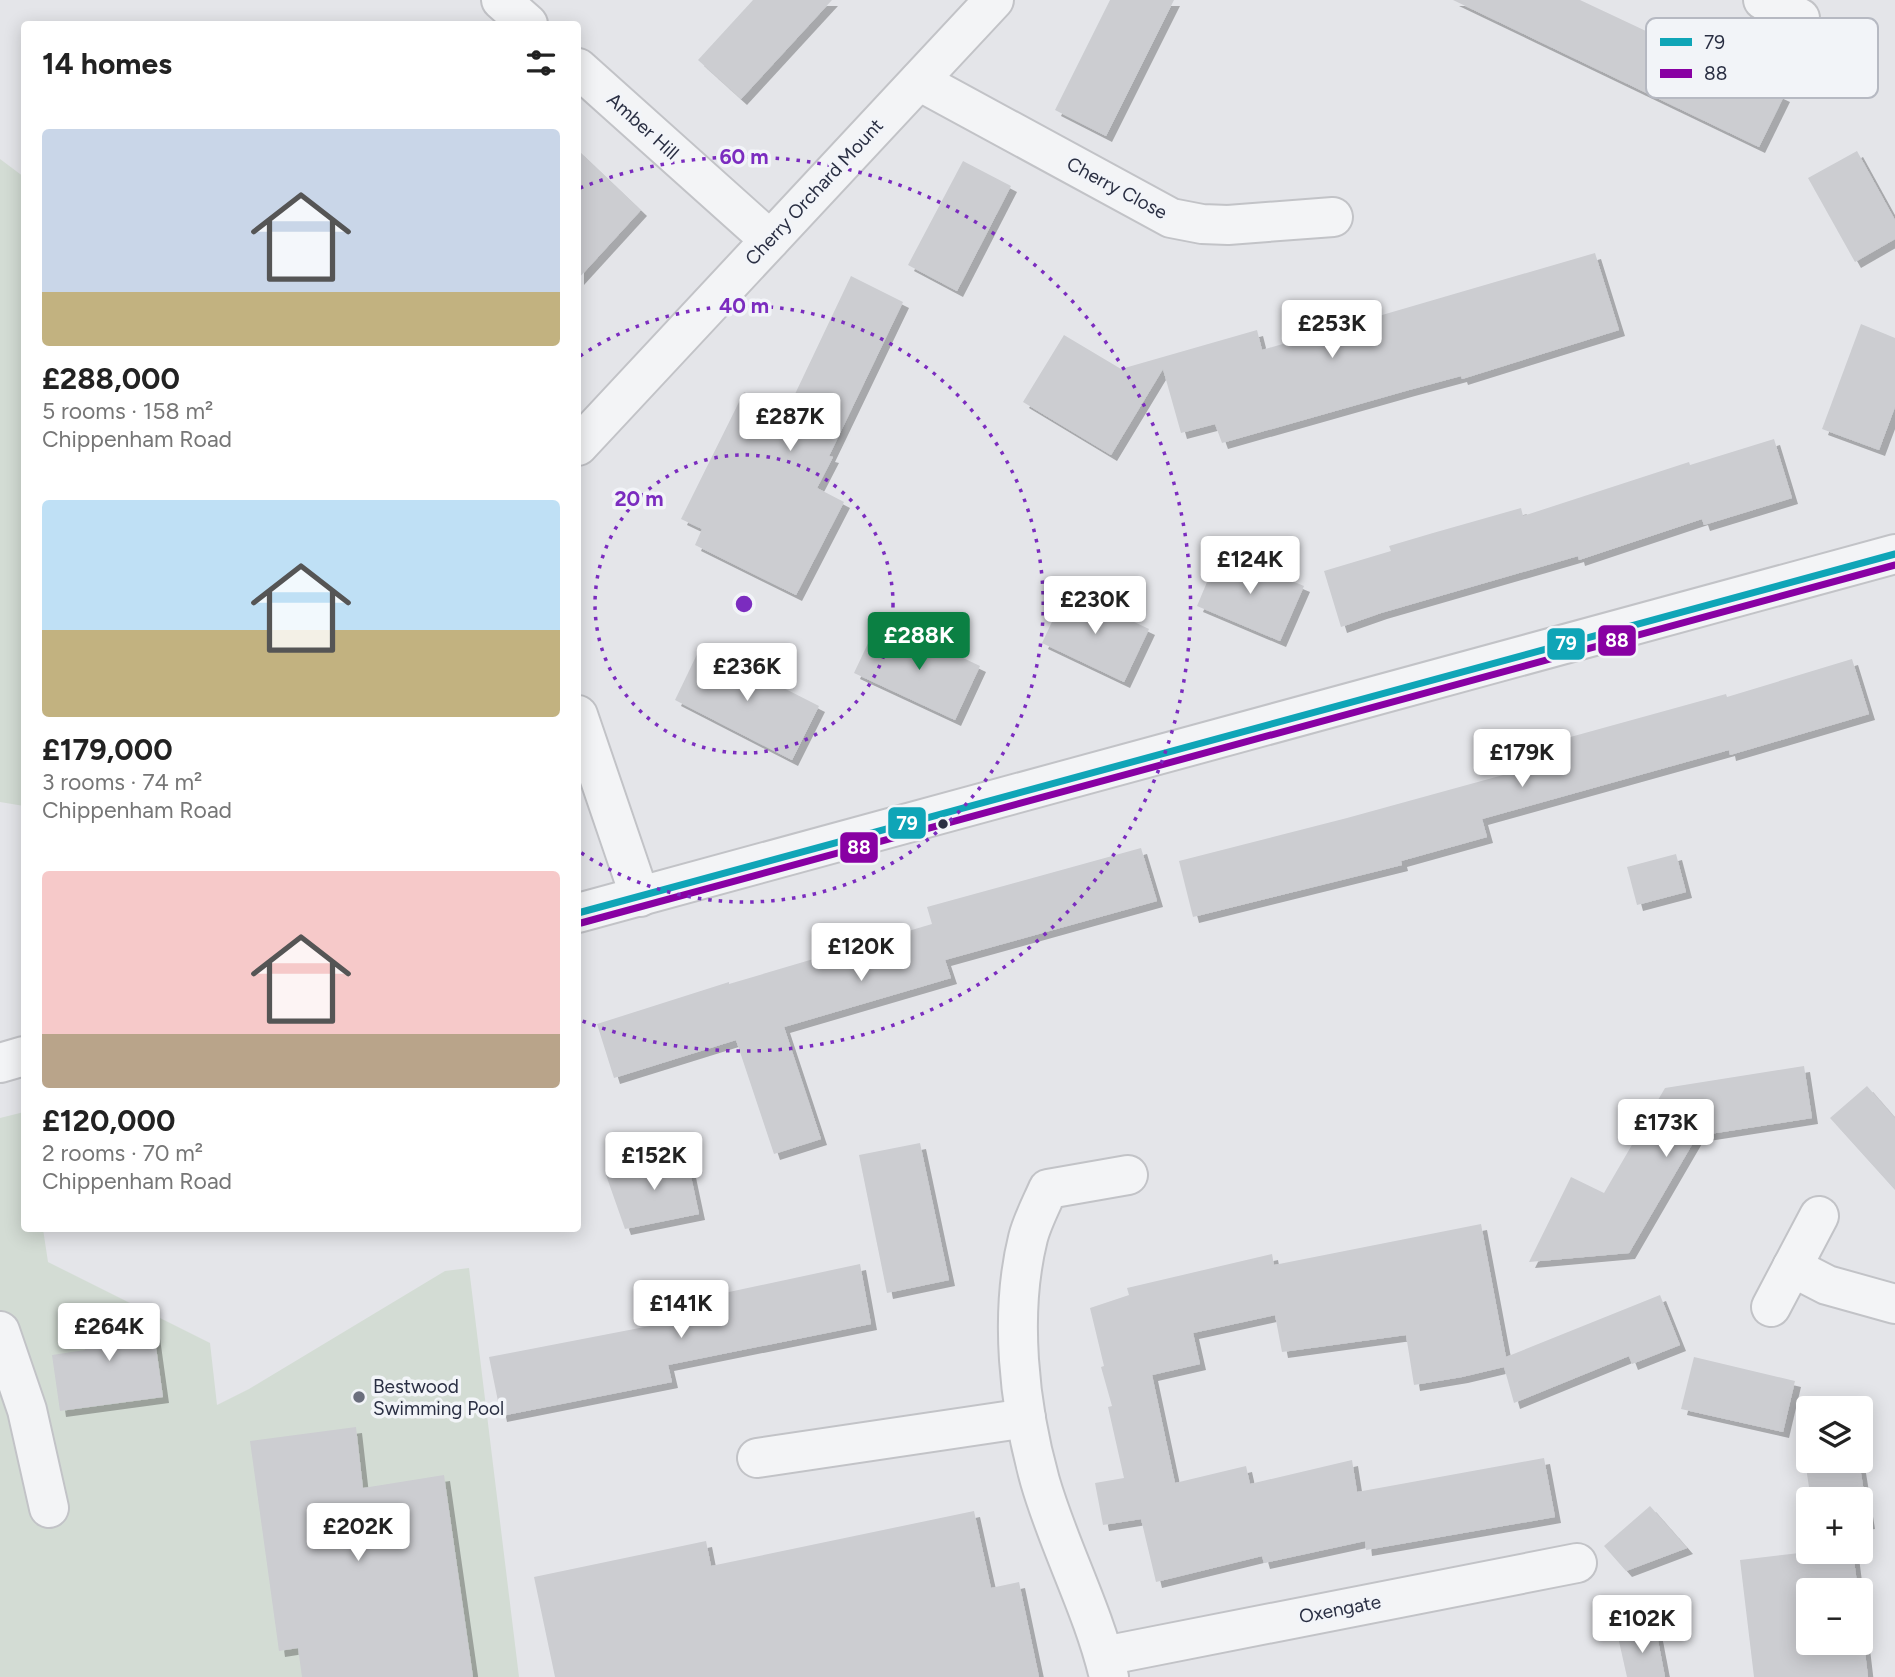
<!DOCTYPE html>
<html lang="en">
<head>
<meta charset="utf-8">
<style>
  body { margin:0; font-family:Figtree,sans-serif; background:#f6f6f6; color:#222; height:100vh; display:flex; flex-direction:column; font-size:26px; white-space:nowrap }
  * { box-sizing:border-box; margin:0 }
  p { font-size:23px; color:#767676 }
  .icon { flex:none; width:38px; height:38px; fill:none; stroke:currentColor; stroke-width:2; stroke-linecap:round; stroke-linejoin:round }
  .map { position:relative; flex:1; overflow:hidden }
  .panel { position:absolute; left:21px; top:21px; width:560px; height:1211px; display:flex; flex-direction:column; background:#fff; border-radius:7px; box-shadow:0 4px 18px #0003 }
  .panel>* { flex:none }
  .buttons { position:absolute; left:1796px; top:1396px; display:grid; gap:14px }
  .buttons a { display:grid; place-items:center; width:77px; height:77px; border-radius:7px; background:#fff; box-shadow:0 4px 18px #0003; font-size:35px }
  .price { position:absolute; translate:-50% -60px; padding:0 16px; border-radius:7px; background:#fff; color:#222; font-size:23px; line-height:46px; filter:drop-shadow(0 2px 4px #0008) }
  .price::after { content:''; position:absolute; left:50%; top:42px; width:21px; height:16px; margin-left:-10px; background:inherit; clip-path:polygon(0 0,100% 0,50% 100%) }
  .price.on { background:#0b8043; color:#fff }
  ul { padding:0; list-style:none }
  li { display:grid; align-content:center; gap:14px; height:371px; padding:0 21px }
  li span { display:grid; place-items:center; height:217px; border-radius:7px; color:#555 }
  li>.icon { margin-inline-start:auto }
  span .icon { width:126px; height:126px; fill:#fffc; stroke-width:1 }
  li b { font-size:30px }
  h2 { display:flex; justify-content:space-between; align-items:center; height:84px; padding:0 21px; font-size:30px }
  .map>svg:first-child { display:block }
  .green { fill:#d3dcd4 }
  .building { fill:#cccdd1; filter:url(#shadow) }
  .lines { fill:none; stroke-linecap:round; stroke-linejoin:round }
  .minor-casing { stroke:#c2c3c7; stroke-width:42 }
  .minor { stroke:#f3f4f6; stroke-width:38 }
  .bus-1-casing { stroke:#f2f4f8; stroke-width:12 }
  .bus-2-casing { stroke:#f2f4f8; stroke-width:12 }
  .bus-1 { stroke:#0fa5b7; stroke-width:7 }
  .bus-2 { stroke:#8800a3; stroke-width:7 }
  .ring { fill:none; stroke:#7b2cbf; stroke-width:3.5; stroke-dasharray:3.5 7 }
  .bus-dot { fill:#2a2f43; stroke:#f2f4f8; stroke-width:2.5 }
  .poi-dot { fill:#6b6f7d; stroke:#f2f4f8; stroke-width:2.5 }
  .labels { text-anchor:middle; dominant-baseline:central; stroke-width:7; stroke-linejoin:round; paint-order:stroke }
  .street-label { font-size:19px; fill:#2a2f43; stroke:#f2f4f8 }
  .poi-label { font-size:19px; fill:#2a2f43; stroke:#f2f4f8; text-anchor:start }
  .key { fill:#f2f4f8; stroke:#b6b9c2; stroke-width:2 }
  .key-label { font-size:19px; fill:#2a2f43 }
  .centre { fill:#7b2cbf; stroke:#f2f4f8; stroke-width:3.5 }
  .ring-label { font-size:21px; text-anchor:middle; font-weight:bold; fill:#7b2cbf; stroke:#f2f4f8; stroke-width:7; stroke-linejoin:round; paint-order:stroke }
  .line-badge { stroke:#f2f4f8; stroke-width:2.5 }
  .badge-label { font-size:19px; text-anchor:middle; font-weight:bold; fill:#fff }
</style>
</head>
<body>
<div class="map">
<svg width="1895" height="1677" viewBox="0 0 1895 1677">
  <defs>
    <filter id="shadow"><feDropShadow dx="6" dy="6" stdDeviation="0" flood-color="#0004"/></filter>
  </defs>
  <rect width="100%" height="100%" fill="#e4e5e9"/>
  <g class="green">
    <path d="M0,159L24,177V806L0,802Z"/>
    <path d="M24,1112V1228L43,1229L48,1262L210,1343L217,1405L249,1389L445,1271L469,1268L519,1677H0V1118Z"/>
  </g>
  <g class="building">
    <path d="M753,0H832L741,99L698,60Z"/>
    <path d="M1110,0H1174L1106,136L1055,110Z"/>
    <path d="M1453,0H1580L1784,96L1759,147Z"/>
    <path d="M578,150L641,210L578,279Z"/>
    <path d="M1857,151L1895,220V239L1855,262L1808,178Z"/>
    <path d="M963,161L1011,186L957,291L908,265Z"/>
    <path d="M1595,253L1619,330L1462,379L1461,376L1409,390L1222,443L1215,424L1181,433L1163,369L1111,455L1023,402L1064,335L1121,369L1257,330L1262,350Z"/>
    <path d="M851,276L903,302L829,456L833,457L817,488L844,502L796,595L695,545L702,529L681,519L744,392L786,413Z"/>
    <path d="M1861,324L1895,338V407L1879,450L1822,429Z"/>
    <path d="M1774,439L1792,498L1704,525L1702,519L1579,560L1578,556L1381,613L1341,627L1324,571L1391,551L1389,546L1433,533L1521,508L1523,516L1689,462L1690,465Z"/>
    <path d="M1220,551L1304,586L1280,641L1197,606Z"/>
    <path d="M1067,590L1149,629L1124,682L1042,643Z"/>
    <path d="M900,628L980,666L955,720L854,673L871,637L891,647Z"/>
    <path d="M701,646L819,706L792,760L675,700Z"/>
    <path d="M1852,659L1869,714L1730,755L1729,750L1482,819L1487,837L1401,861L1402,865L1193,917L1179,861L1347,818L1514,772L1509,754L1726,694L1727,697Z"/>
    <path d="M1141,848L1157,901L945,960L951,978L784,1027L821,1139L774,1154L736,1040L614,1078L597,1024L729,982V984L932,924L927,907Z"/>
    <path d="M1676,854L1686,892L1637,905L1627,867Z"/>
    <path d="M1804,1066L1812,1118L1697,1136L1629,1253L1529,1262L1571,1177L1604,1193L1665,1088Z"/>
    <path d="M1867,1086L1895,1118V1190L1830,1118Z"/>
    <path d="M920,1143L949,1280L887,1293L859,1155Z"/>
    <path d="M686,1153L699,1214L625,1229L606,1175Z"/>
    <path d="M1481,1224L1506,1357L1660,1295L1680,1345L1632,1364L1629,1356L1514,1403L1504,1367L1462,1377L1414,1385L1406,1335L1282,1352L1275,1315L1193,1333L1200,1364L1152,1375L1175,1483L1246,1466L1250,1484L1352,1460L1357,1492L1544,1458L1555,1517L1366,1550L1365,1541L1264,1563L1262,1556L1156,1582L1141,1519L1103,1525L1095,1483L1124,1478L1108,1407L1112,1406L1101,1367L1104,1366L1090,1308L1129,1295L1127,1288L1272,1254L1274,1265Z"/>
    <path d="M860,1264L871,1324L668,1365L672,1382L501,1416L489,1357L686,1319L682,1302Z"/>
    <path d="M129,1309L131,1322L152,1318L163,1397L60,1411L52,1355L85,1350L79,1315Z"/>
    <path d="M1694,1357L1795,1381L1783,1432L1681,1409Z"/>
    <path d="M356,1427L363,1488L444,1475L473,1677H302L298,1648L279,1651L250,1441Z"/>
    <path d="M1805,1461H1859L1869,1523L1860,1524V1500H1811Z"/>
    <path d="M1650,1506L1687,1548L1626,1571L1604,1546Z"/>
    <path d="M974,1511L991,1588L1019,1582L1039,1677H555L534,1577L706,1541L711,1566Z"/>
    <path d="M1808,1552H1853L1858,1591H1808V1643H1860V1610L1868,1677H1754L1740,1560Z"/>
    <path d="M1656,1630L1665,1677H1627L1618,1637Z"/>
  </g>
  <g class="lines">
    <g class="minor-casing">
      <g id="minor">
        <path d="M501,0L528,24"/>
        <path d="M1763,0L1800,18"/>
        <path d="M578,68L770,240"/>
        <path d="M919,81L1171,218L1202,224L1228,225L1333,217"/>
        <path d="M578,446L994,0"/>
        <path d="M578,715L640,897"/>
        <path d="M578,913L1895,554"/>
        <path d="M0,1063L24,1056"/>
        <path d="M1792,1267L1827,1285L1895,1304"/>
        <path d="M1771,1307L1819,1216"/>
        <path d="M0,1331L27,1410L49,1508"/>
        <path d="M757,1458L1026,1418"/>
        <path d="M1104,1656L1577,1563"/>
        <path d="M1109,1677C1093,1609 1059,1547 1040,1481C1019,1406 1009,1314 1028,1238C1032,1222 1041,1205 1048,1189L1128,1175"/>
      </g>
    </g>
    <use href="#minor" class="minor"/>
    <g class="bus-1-casing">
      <path id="bus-1" d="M578,913L1895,554"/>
    </g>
    <g class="bus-2-casing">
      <path id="bus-2" d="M581,923L1895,565"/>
    </g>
    <use href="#bus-1" class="bus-1"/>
    <use href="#bus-2" class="bus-2"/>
  </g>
  <g class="ring">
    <circle cx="744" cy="604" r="149"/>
    <path d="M580 356A298 298 0 1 1 580 852"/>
    <path d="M580 188A447 447 0 1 1 580 1020"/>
  </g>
  <circle class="bus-dot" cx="943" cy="824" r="6"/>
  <circle class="poi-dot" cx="359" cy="1397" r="7"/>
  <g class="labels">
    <g class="street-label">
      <text transform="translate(643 126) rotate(42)">Amber Hill</text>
      <text transform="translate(1117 188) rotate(28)">Cherry Close</text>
      <text transform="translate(814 192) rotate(-47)">Cherry Orchard Mount</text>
      <text transform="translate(1340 1609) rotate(-11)">Oxengate</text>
    </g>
    <g class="poi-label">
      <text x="373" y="1386">Bestwood<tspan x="373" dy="22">Swimming Pool</tspan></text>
    </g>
  </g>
  <rect x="1646" y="18" width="232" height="80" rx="10" class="key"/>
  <rect x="1660" y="38" width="32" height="8" fill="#0fa5b7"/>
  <rect x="1660" y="69" width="32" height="9" fill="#8800a3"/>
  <g class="key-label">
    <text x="1704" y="49">79</text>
    <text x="1704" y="80">88</text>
  </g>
  <circle cx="744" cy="604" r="10" class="centre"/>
  <g class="ring-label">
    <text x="744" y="164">60 m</text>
    <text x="744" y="313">40 m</text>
    <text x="639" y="506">20 m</text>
  </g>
  <g class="line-badge">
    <rect x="1597" y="624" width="40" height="33" rx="7" fill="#8800a3"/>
    <rect x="1546" y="627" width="40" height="34" rx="7" fill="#0fa5b7"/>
    <rect x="887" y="806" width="40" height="34" rx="7" fill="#0fa5b7"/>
    <rect x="839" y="831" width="40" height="33" rx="7" fill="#8800a3"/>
  </g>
  <g class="badge-label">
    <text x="1617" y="647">88</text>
    <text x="1566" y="650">79</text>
    <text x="907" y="830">79</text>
    <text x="859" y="854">88</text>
  </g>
</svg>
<div class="buttons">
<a><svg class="icon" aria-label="layers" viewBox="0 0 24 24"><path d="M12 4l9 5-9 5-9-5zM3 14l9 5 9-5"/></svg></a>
<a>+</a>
<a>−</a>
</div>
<b class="price" style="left:1332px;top:360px">£253K</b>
<b class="price" style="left:790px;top:453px">£287K</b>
<b class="price" style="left:1250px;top:596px">£124K</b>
<b class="price" style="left:1095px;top:636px">£230K</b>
<b class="price on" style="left:919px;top:672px">£288K</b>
<b class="price" style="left:747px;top:703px">£236K</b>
<b class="price" style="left:1522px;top:789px">£179K</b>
<b class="price" style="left:861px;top:983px">£120K</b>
<b class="price" style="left:1666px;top:1159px">£173K</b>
<b class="price" style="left:654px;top:1192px">£152K</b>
<b class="price" style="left:681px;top:1340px">£141K</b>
<b class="price" style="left:109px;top:1363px">£264K</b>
<b class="price" style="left:358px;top:1563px">£202K</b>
<b class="price" style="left:1642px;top:1655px">£102K</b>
<section class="panel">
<h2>14 homes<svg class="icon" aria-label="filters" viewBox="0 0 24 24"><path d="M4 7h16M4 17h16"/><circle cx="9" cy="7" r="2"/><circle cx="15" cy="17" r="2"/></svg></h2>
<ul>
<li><span style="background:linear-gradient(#c9d6e8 75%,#c2b280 0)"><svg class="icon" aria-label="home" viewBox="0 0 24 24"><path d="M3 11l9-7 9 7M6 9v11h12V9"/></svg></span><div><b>£288,000</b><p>5 rooms · 158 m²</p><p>Chippenham Road</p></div></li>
<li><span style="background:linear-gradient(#bfe0f5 60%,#c2b280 0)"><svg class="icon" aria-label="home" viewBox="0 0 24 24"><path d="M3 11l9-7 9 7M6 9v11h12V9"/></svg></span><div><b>£179,000</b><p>3 rooms · 74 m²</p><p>Chippenham Road</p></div></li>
<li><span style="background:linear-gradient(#f6c9c9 75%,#b9a48a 0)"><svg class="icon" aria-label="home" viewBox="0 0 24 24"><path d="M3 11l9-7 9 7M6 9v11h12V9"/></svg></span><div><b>£120,000</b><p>2 rooms · 70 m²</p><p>Chippenham Road</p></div></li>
</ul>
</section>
</div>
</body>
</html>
